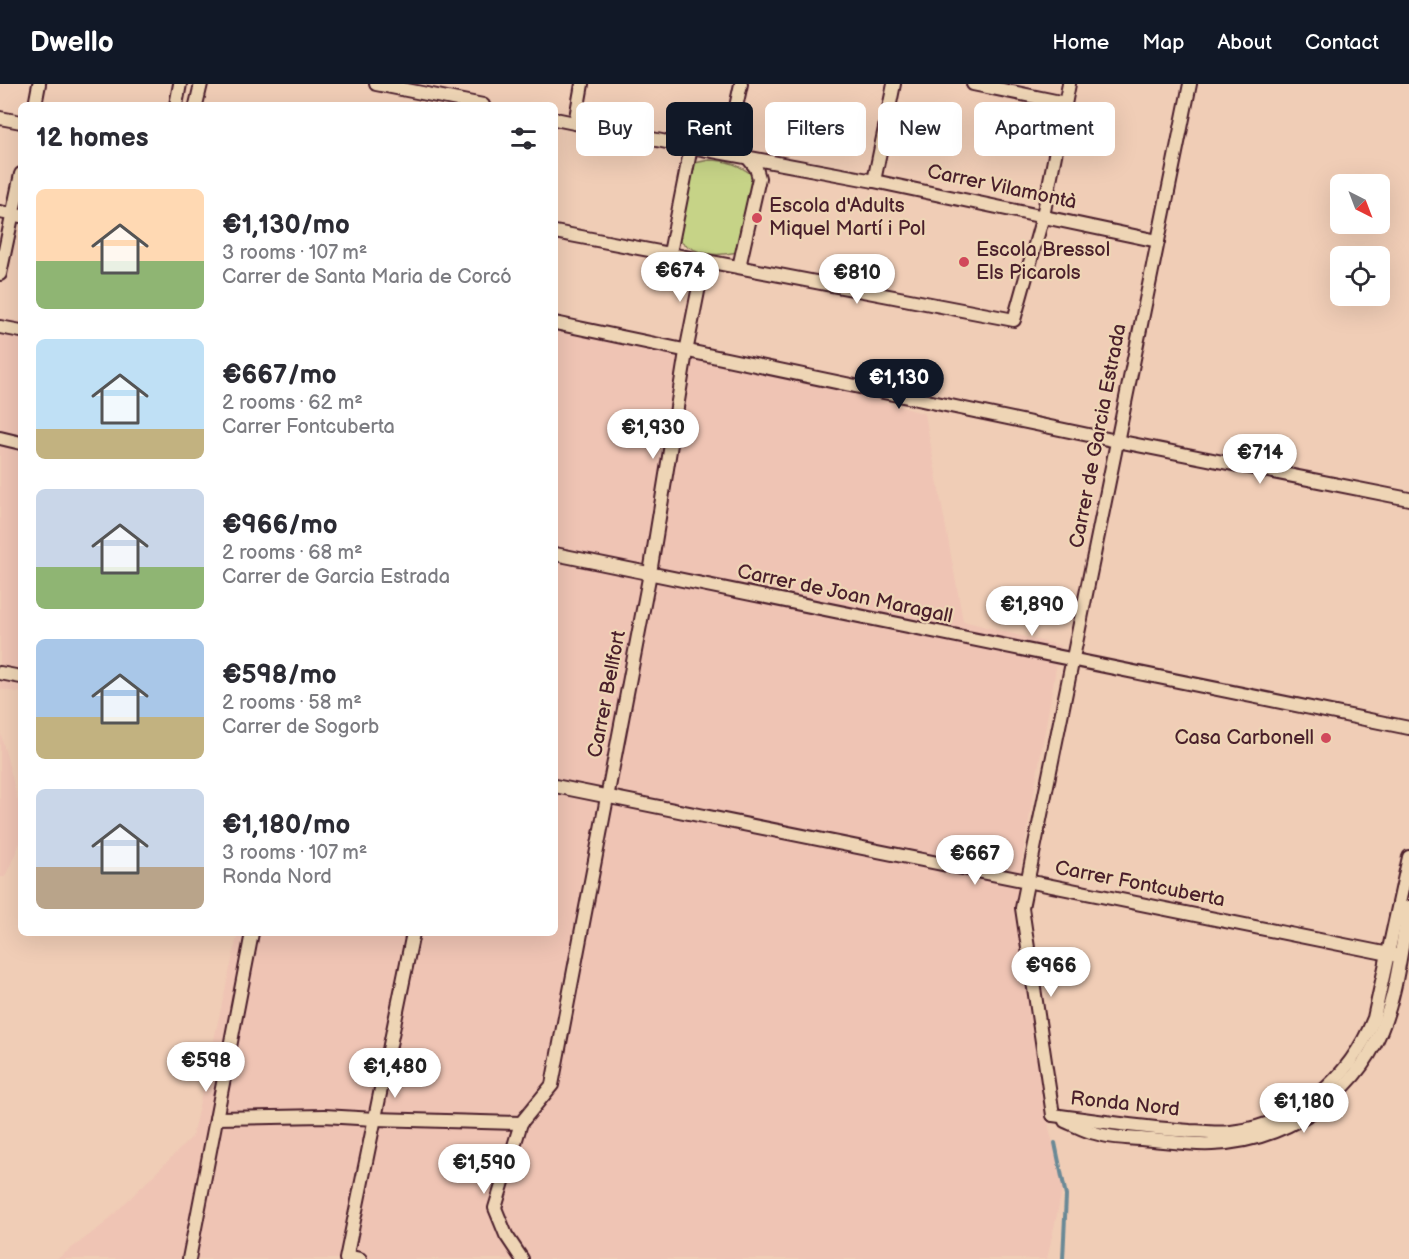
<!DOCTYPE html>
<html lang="en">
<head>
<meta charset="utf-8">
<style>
  body { margin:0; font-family:"Balsamiq Sans",sans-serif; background:#f7f7f7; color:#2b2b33; height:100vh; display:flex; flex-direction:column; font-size:22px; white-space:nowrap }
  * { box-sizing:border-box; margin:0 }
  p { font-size:20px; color:#7c7c81 }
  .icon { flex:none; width:33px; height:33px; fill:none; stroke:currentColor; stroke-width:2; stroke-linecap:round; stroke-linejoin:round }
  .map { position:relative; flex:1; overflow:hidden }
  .panel { position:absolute; left:18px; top:18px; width:540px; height:834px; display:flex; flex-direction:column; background:#fff; border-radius:9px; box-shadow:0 6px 24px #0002 }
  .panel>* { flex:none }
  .guide { position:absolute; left:576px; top:18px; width:570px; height:54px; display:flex; gap:12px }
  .needle { width:39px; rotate:138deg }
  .controls { position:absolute; left:1330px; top:90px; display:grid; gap:12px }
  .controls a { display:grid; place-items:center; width:60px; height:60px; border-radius:9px; background:#fff; box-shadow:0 6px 24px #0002; font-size:30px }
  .price { position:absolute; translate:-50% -51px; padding:0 14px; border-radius:21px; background:#fff; color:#222; font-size:20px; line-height:39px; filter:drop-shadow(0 2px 3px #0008) }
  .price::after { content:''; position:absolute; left:50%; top:36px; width:18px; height:14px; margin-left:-9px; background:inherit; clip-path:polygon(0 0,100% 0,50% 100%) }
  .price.on { background:#111827; color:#fff }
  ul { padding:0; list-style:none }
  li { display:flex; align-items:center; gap:18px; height:150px; padding:0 18px }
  li span { display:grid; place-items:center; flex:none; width:168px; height:120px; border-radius:9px; color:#555 }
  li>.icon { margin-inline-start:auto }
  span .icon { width:72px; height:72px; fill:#fffc; stroke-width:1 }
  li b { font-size:26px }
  h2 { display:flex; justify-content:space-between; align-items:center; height:72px; padding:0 18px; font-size:26px }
  .tag { padding:0 21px; border-radius:9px; background:#fff; box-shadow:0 6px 24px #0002; font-size:21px; line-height:54px }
  .tag.on { background:#111827; color:#fff }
  header { display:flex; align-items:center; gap:36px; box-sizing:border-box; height:84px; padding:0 30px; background:#111827; color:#fff }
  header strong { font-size:28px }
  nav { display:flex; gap:33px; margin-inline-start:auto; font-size:21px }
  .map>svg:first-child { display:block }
  .built { fill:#efc4b4 }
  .green { fill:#c6d387; stroke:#887959; stroke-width:1.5 }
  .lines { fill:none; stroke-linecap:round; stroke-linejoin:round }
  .stream { stroke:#6b8996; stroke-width:4 }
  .minor-casing { stroke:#4a1f2b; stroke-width:16 }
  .minor { stroke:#eed5b5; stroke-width:12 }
  .poi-dot { fill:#d1495b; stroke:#eed5b5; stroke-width:2 }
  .labels { text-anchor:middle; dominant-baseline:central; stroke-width:4.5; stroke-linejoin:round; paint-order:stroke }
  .street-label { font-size:20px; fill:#4a1f2b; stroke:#eed5b5 }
  .poi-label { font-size:20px; fill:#4a1f2b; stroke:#eed5b5; text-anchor:start }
</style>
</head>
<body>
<header>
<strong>Dwello</strong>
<nav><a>Home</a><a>Map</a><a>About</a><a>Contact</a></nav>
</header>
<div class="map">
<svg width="1409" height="1175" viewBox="0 0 1409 1175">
  <rect width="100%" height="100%" fill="#f0cdb6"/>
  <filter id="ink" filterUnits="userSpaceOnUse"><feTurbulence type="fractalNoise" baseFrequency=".0167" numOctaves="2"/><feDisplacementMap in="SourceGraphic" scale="12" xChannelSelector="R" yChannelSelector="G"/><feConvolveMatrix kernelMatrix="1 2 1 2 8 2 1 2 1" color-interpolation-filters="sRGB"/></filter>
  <g filter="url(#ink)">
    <g class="built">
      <path d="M0,234L21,238V609L0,605Z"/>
      <path d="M555,240L862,301L875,315L925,330L963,537L1060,562L1021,781L1017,826L1050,1049L1065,1094L1047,1175H57L104,1140L192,1053L238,849H555Z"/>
      <path d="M0,647L21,728V757L5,793H0Z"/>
    </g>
    <path class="green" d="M709,76C728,76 739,81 754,92L738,168C714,173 698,171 678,156L695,79Z"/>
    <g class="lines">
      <path class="stream" d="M1055,1059L1066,1112L1063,1175"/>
      <g class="minor-casing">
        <g id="minor">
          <path d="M376,0L483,21"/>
          <path d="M973,0L1065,19"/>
          <path d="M35,21L39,0"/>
          <path d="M176,21L180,0"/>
          <path d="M196,21L201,0"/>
          <path d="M0,34L21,38"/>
          <path d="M555,35L691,63L874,97L1158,157"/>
          <path d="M575,39L582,0"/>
          <path d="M726,68L741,0"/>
          <path d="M874,97L894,0"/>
          <path d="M0,128L21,132"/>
          <path d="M555,148L1014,236L1043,132L1069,0"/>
          <path d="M670,169L691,63"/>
          <path d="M739,183L759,94L756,84L748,74"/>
          <path d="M0,190L21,90"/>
          <path d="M555,239L1117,357L1409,415"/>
          <path d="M0,243L21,247"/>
          <path d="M0,354L21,359"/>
          <path d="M555,470L1409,644"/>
          <path d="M0,589L21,593"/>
          <path d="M555,702L1399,872"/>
          <path d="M1053,1031L1022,824L1190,0"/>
          <path d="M1053,1031C1099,1037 1144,1044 1190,1047C1204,1047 1218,1050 1231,1048C1298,1040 1350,994 1374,934L1409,773"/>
          <path d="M216,1034L324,1032L375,1035L521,1039"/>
          <path d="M1065,1037C1075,1041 1085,1047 1095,1049C1113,1055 1135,1054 1153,1056C1172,1058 1193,1061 1212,1060C1284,1057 1353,1014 1381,947C1397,909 1401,864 1409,823"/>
          <path d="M347,1172L360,1175"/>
          <path d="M189,1175L252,849"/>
          <path d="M346,1175L413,849"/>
          <path d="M522,1175L506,1151L495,1124L521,1039L552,1001L650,489L686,268L704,177"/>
        </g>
      </g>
      <use href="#minor" class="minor"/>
    </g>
  </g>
  <g class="poi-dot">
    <circle cx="757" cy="134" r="6"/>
    <circle cx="964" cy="178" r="6"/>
    <circle cx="1326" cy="654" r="6"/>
  </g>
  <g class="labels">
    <g class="street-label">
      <text transform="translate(1002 103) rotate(12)">Carrer Vilamontà</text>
      <text transform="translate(1098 352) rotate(-79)">Carrer de Garcia Estrada</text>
      <text transform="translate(845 510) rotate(12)">Carrer de Joan Maragall</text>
      <text transform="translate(607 610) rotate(-79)">Carrer Bellfort</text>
      <text transform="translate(1140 800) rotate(11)">Carrer Fontcuberta</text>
      <text transform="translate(1125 1020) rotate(6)">Ronda Nord</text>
    </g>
    <g class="poi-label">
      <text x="769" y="122">Escola d'Adults<tspan x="769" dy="23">Miquel Martí i Pol</tspan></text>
      <text x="976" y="166">Escola Bressol<tspan x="976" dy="23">Els Picarols</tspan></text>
      <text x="1314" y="654" text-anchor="end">Casa Carbonell</text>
    </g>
  </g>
</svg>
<div class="controls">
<a><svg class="needle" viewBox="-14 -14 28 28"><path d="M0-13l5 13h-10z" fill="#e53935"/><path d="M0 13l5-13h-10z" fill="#7c7c81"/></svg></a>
<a><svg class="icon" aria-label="locate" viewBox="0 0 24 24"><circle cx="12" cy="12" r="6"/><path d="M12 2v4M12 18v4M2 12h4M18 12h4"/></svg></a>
</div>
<b class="price" style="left:680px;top:219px">€674</b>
<b class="price" style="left:857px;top:221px">€810</b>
<b class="price on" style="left:899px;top:326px">€1,130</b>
<b class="price" style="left:653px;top:376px">€1,930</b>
<b class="price" style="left:1260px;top:401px">€714</b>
<b class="price" style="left:1032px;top:553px">€1,890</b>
<b class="price" style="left:975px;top:802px">€667</b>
<b class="price" style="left:1051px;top:914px">€966</b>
<b class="price" style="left:206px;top:1009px">€598</b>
<b class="price" style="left:395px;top:1015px">€1,480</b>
<b class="price" style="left:1304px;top:1050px">€1,180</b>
<b class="price" style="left:484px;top:1111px">€1,590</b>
<div class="guide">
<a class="tag">Buy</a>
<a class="tag on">Rent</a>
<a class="tag">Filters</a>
<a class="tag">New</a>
<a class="tag">Apartment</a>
</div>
<section class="panel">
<h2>12 homes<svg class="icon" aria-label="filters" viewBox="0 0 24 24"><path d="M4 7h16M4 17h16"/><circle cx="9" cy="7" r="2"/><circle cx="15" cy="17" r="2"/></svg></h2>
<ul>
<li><span style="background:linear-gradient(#ffd9b3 60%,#8fb573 0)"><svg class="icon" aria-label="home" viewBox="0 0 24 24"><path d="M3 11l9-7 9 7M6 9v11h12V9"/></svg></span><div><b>€1,130/mo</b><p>3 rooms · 107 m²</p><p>Carrer de Santa Maria de Corcó</p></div></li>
<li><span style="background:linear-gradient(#bfe0f5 75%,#c2b280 0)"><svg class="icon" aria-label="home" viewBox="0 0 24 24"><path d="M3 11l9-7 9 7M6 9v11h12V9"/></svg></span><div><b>€667/mo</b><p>2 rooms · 62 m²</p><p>Carrer Fontcuberta</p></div></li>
<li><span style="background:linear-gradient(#c9d6e8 65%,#8fb573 0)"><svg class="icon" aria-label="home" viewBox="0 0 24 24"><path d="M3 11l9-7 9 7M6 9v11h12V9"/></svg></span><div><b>€966/mo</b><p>2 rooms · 68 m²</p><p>Carrer de Garcia Estrada</p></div></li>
<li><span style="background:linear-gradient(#a9c7e8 65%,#c2b280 0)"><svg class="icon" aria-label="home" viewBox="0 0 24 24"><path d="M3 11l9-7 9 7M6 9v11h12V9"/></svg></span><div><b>€598/mo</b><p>2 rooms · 58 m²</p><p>Carrer de Sogorb</p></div></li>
<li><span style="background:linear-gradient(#c9d6e8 65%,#b9a48a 0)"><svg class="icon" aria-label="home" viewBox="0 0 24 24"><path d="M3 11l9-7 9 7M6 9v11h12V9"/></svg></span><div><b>€1,180/mo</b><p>3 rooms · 107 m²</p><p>Ronda Nord</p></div></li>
</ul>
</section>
</div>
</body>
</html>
